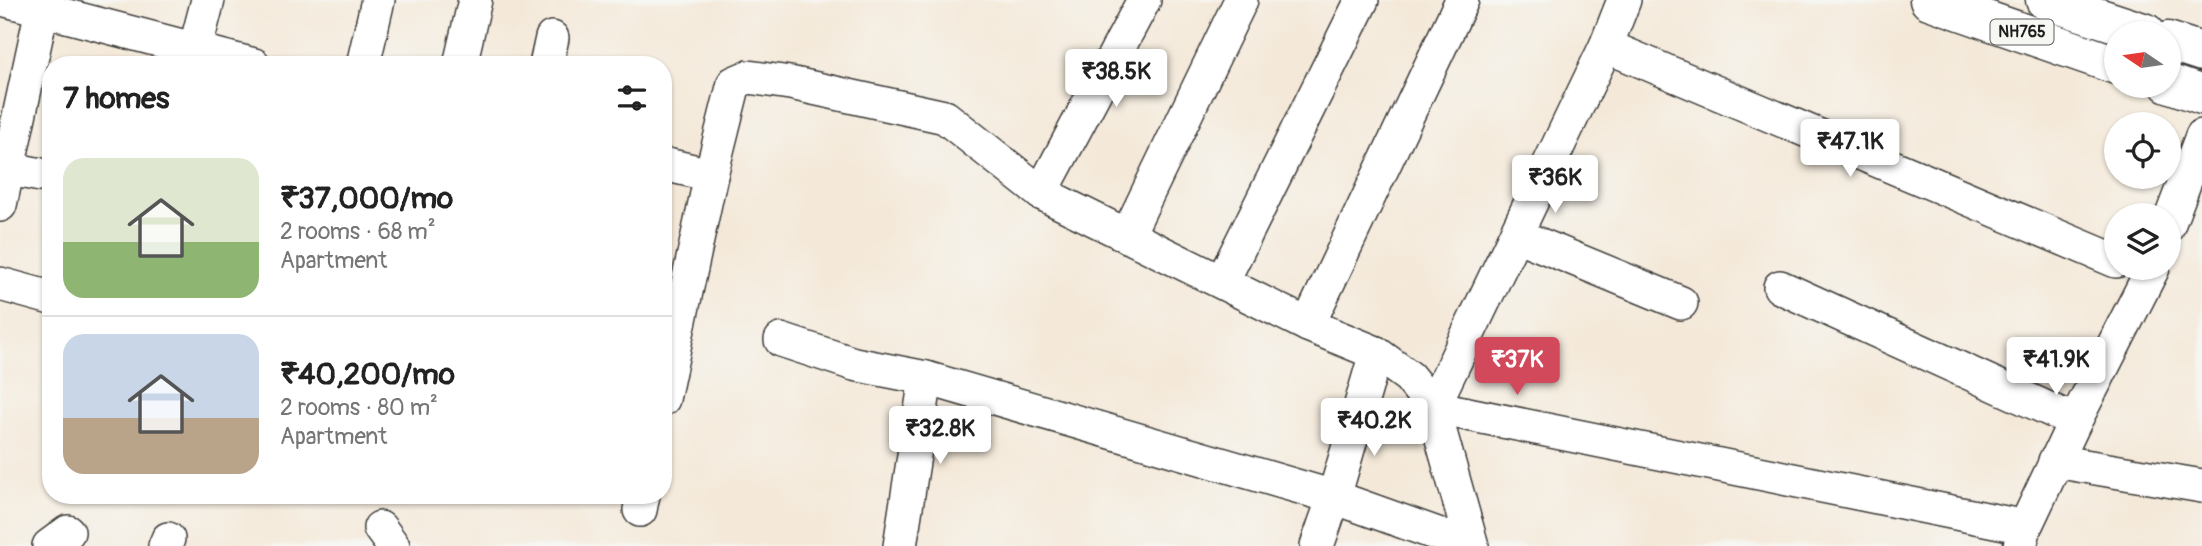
<!DOCTYPE html>
<html lang="en">
<head>
<meta charset="utf-8">
<style>
  body { margin:0; font-family:Pangolin,sans-serif; background:#f6f6f6; color:#222; height:100vh; display:flex; flex-direction:column; font-size:26px; white-space:nowrap }
  * { box-sizing:border-box; margin:0 }
  p { font-size:23px; color:#767676 }
  .icon { flex:none; width:38px; height:38px; fill:none; stroke:currentColor; stroke-width:2; stroke-linecap:round; stroke-linejoin:round }
  .map { position:relative; flex:1; overflow:hidden }
  .details { position:absolute; left:42px; top:56px; width:630px; height:448px; display:flex; flex-direction:column; background:#fff; border-radius:28px; box-shadow:0 2px 5px #0004 }
  .details>* { flex:none }
  .needle { width:46px; rotate:283deg }
  .tools { position:absolute; left:2104px; top:21px; display:grid; gap:14px }
  .tools a { display:grid; place-items:center; width:77px; height:77px; border-radius:50%; background:#fff; box-shadow:0 2px 5px #0004; font-size:35px }
  .price { position:absolute; translate:-50% -60px; padding:0 16px; border-radius:7px; background:#fff; color:#222; font-size:23px; line-height:46px; filter:drop-shadow(0 2px 4px #0008) }
  .price::after { content:''; position:absolute; left:50%; top:42px; width:21px; height:16px; margin-left:-10px; background:inherit; clip-path:polygon(0 0,100% 0,50% 100%) }
  .price.current { background:#d1495b; color:#fff }
  ul { padding:0; list-style:none }
  li { display:flex; align-items:center; gap:21px; height:175px; padding:0 21px }
  li+li { border-top:2px solid #e0e0e0 }
  li span { display:grid; place-items:center; flex:none; width:196px; height:140px; border-radius:21px; color:#555 }
  li>.icon { margin-inline-start:auto }
  span .icon { width:84px; height:84px; fill:#fffc; stroke-width:1 }
  li b { font-size:30px }
  h2 { display:flex; justify-content:space-between; align-items:center; height:84px; padding:0 21px; font-size:30px }
  .map>svg:first-child { display:block }
  .lines { fill:none; stroke-linecap:round; stroke-linejoin:round }
  .minor-casing { stroke:#3c3b38; stroke-width:36 }
  .highway-casing { stroke:#3c3b38; stroke-width:41 }
  .minor { stroke:#fff; stroke-width:33 }
  .highway { stroke:#fff; stroke-width:38 }
  .labels { text-anchor:middle; dominant-baseline:central; stroke-width:5; stroke-linejoin:round; paint-order:stroke }
  .shield { fill:#f6f6f2; stroke:#5d5d5c; stroke-width:2 }
  .shield-label { font-size:16px; font-weight:bold; fill:#1c1c1c }
</style>
</head>
<body>
<div class="map">
<svg width="2202" height="546" viewBox="0 0 2202 546">
  <rect width="100%" height="100%" fill="#f6f6f2"/>
  <filter id="ink" filterUnits="userSpaceOnUse"><feTurbulence type="fractalNoise" baseFrequency=".0143" numOctaves="2"/><feDisplacementMap in="SourceGraphic" scale="14" xChannelSelector="R" yChannelSelector="G"/><feConvolveMatrix kernelMatrix="1 2 1 2 8 2 1 2 1" color-interpolation-filters="sRGB"/></filter>
  <filter id="wash" filterUnits="userSpaceOnUse"><feTurbulence type="fractalNoise" baseFrequency=".00686" numOctaves="4" result="noise"/><feDisplacementMap in="SourceGraphic" scale="28" xChannelSelector="R" yChannelSelector="G"/><feGaussianBlur stdDeviation="1.57" result="paint"/><feColorMatrix in="noise" values="0 0 0 0 0 0 0 0 0 0 0 0 0 0 0 0 0 1.4 0 .05"/><feComposite in="paint" operator="in"/></filter>
  <g filter="url(#wash)">
    <rect width="100%" height="100%" fill="#f4e9d9"/>
  </g>
  <g filter="url(#ink)">
    <g class="lines">
      <g class="minor-casing">
        <g id="minor">
          <path d="M6,0L254,65"/>
          <path d="M1606,46L2116,261"/>
          <path d="M195,50L208,0"/>
          <path d="M363,65L378,0"/>
          <path d="M460,65L475,0"/>
          <path d="M546,65L552,38"/>
          <path d="M663,164L711,175"/>
          <path d="M0,167L51,177"/>
          <path d="M1041,193L1144,0"/>
          <path d="M0,205L44,0"/>
          <path d="M2168,226L2202,136"/>
          <path d="M1516,235L1681,303"/>
          <path d="M1127,236L1241,0"/>
          <path d="M1222,282L1362,0"/>
          <path d="M0,284L51,298"/>
          <path d="M1780,287L2075,421"/>
          <path d="M1308,325L1462,0"/>
          <path d="M781,340L854,364L926,378L1334,497L1471,546"/>
          <path d="M663,399L711,175L734,83L748,77L790,83L945,117L1041,193L1308,325L1376,353L1409,377L1433,407L2025,527"/>
          <path d="M2055,461L2202,486"/>
          <path d="M640,510L643,495"/>
          <path d="M380,528L393,546"/>
          <path d="M49,546L68,532"/>
          <path d="M165,546L168,539"/>
          <path d="M900,546L926,378"/>
          <path d="M1317,546L1334,497L1376,353"/>
          <path d="M1472,546L1433,407L1606,46L1624,0"/>
          <path d="M2020,546L2025,527L2075,421L2153,268"/>
        </g>
      </g>
      <g class="highway-casing">
        <g id="highway">
          <path d="M1929,0L2116,65"/>
          <path d="M2045,0L2146,33"/>
          <path d="M2168,41L2202,52"/>
          <path d="M2168,83L2202,95"/>
        </g>
      </g>
      <use href="#minor" class="minor"/>
      <use href="#highway" class="highway"/>
    </g>
  </g>
  <g class="labels">
    <rect class="shield" x="1990.5" y="19.5" width="63" height="25" rx="5"/>
    <g class="shield-label">
      <text x="2022" y="32">NH765</text>
    </g>
  </g>
</svg>
<div class="tools">
<a><svg class="needle" viewBox="-14 -14 28 28"><path d="M0-13l5 13h-10z" fill="#e53935"/><path d="M0 13l5-13h-10z" fill="#767676"/></svg></a>
<a><svg class="icon" aria-label="locate" viewBox="0 0 24 24"><circle cx="12" cy="12" r="6"/><path d="M12 2v4M12 18v4M2 12h4M18 12h4"/></svg></a>
<a><svg class="icon" aria-label="layers" viewBox="0 0 24 24"><path d="M12 4l9 5-9 5-9-5zM3 14l9 5 9-5"/></svg></a>
</div>
<b class="price" style="left:1116px;top:109px">₹38.5K</b>
<b class="price" style="left:1850px;top:179px">₹47.1K</b>
<b class="price" style="left:1555px;top:215px">₹36K</b>
<b class="price current" style="left:1517px;top:397px">₹37K</b>
<b class="price" style="left:2056px;top:397px">₹41.9K</b>
<b class="price" style="left:1374px;top:458px">₹40.2K</b>
<b class="price" style="left:940px;top:466px">₹32.8K</b>
<section class="details">
<h2>7 homes<svg class="icon" aria-label="filters" viewBox="0 0 24 24"><path d="M4 7h16M4 17h16"/><circle cx="9" cy="7" r="2"/><circle cx="15" cy="17" r="2"/></svg></h2>
<ul>
<li><span style="background:linear-gradient(#dfe7d0 60%,#8fb573 0)"><svg class="icon" aria-label="home" viewBox="0 0 24 24"><path d="M3 11l9-7 9 7M6 9v11h12V9"/></svg></span><div><b>₹37,000/mo</b><p>2 rooms · 68 m²</p><p>Apartment</p></div></li>
<li><span style="background:linear-gradient(#c9d6e8 60%,#b9a48a 0)"><svg class="icon" aria-label="home" viewBox="0 0 24 24"><path d="M3 11l9-7 9 7M6 9v11h12V9"/></svg></span><div><b>₹40,200/mo</b><p>2 rooms · 80 m²</p><p>Apartment</p></div></li>
</ul>
</section>
</div>
</body>
</html>
